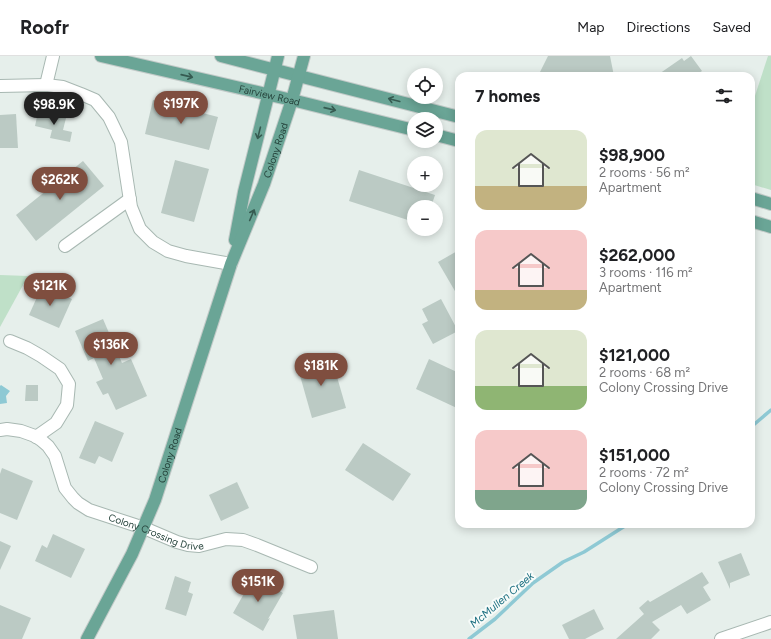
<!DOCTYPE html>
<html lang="en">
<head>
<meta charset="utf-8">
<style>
  body { margin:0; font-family:Figtree,sans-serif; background:#f6f6f6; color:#202124; height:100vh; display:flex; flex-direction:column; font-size:15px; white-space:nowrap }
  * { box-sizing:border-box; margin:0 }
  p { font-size:13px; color:#757577 }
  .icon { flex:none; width:22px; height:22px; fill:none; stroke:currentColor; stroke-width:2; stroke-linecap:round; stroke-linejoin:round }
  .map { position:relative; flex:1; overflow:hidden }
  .panel { position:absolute; left:455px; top:16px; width:300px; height:456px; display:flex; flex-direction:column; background:#fff; border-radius:12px; box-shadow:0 2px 10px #0003 }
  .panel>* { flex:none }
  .controls { position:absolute; left:407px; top:12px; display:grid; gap:8px }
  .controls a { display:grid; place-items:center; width:36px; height:36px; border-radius:50%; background:#fff; box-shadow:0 2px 10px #0003; font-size:20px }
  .price { position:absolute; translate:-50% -34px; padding:0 9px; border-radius:14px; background:#7f4e3f; color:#fff; font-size:13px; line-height:26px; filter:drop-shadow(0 1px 2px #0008) }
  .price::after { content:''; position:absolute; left:50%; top:24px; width:12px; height:9px; margin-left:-6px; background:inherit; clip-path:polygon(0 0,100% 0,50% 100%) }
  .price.active { background:#222; color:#fff }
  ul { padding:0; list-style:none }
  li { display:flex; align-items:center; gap:12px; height:100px; padding:0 20px }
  li span { display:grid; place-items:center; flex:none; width:112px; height:80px; border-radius:12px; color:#555 }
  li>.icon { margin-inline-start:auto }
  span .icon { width:48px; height:48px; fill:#fffc; stroke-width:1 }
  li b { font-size:17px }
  h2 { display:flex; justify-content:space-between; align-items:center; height:48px; padding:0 20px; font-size:17px }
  header { display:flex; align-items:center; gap:24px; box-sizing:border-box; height:56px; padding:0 20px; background:#fff; border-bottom:1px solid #e0e0e0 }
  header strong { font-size:19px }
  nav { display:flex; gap:22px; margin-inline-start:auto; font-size:14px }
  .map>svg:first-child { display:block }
  .green { fill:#bfe0c8 }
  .water { fill:#8ec9d4 }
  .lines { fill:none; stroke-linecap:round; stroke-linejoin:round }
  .stream { stroke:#8ec9d4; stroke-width:3.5 }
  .building { fill:#bbcac4 }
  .minor-casing { stroke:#a8b8b2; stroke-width:14 }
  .major-casing { stroke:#c2cac8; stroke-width:14 }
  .minor { stroke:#fff; stroke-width:12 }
  .major { stroke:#6aa596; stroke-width:12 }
  .oneway { stroke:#365b51 }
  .labels { text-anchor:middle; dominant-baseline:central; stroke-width:4; stroke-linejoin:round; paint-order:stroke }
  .street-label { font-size:10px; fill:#24423a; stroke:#f7fbf9 }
  .water-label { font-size:11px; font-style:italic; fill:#1c6f80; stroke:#f7fbf9 }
</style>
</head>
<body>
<header>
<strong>Roofr</strong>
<nav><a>Map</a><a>Directions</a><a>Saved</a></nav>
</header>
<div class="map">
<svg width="771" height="583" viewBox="0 0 771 583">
  <rect width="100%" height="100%" fill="#e6efeb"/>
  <g class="green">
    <path d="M768,0H771V134L751,128V52Z"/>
    <path d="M0,219L28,220L0,271Z"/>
  </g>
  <path class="water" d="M1,329L10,335L6,340L7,347L0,348V330Z"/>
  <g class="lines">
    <g class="stream">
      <path d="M751,371L771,354"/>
      <path d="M469,583L495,563L533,527L563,506L584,496L628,468"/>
    </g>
  </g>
  <g class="building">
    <path d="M548,0H610L614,20H602V18L578,16V18L568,17L567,20H538Z"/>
    <path d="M691,0L702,15L694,20H656L682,2L684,5Z"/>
    <path d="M153,44L218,61L209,94L145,78Z"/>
    <path d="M38,56L66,62L63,74L72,76L70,86L50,82L52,74L35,70Z"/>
    <path d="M16,58L18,92H0V59Z"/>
    <path d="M175,104L209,113L194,166L161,157Z"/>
    <path d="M83,105L104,130L36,185L16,159Z"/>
    <path d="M359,114L435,139L431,151H414V166L349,145Z"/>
    <path d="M459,194V242L438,206Z"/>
    <path d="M42,230L72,243L59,272L29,259Z"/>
    <path d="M441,243L458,275L433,288L422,268L428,265L422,253Z"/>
    <path d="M103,263L122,307L131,303L147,340L116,354L108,337L103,339L96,326L103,323L94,302L88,305L75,275Z"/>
    <path d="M331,300L346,352L312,362L297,309Z"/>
    <path d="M429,303L459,317V353L416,333Z"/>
    <path d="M26,329H38V345H25Z"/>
    <path d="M95,365L124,377L112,406L99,400L95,408L79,402Z"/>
    <path d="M363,387L411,418L393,445L345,414Z"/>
    <path d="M2,412L33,425L17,464L0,457V418Z"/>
    <path d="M237,426L249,452L221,465L209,439Z"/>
    <path d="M53,478L85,493L71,522L35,505L42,489L47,492Z"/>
    <path d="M0,485L11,490L0,514Z"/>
    <path d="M741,497L750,519L730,527V533L718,506Z"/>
    <path d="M702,516L709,527L703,531L711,544L687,558L681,549L652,566L660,574L651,583H616L644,558L639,552L648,544L650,546Z"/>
    <path d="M175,520L191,526L188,536L193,538L186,560L165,553Z"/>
    <path d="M254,520L283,537L268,563L270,562L263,575L233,557Z"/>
    <path d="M0,549L31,562L22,583H0Z"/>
    <path d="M594,553L604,573L585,583H569L562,569Z"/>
    <path d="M334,554L338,583H297L293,559Z"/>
  </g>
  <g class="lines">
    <g class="minor-casing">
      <g id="minor">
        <path d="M46,29L53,0"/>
        <path d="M0,30L46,29L63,31L81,38L95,44L109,61L121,86L131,151L140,173L153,186L168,195L186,200L231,208"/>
        <path d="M65,190L130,143"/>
        <path d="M10,285L27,292L41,300L60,313L69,328L67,349L56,367L36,381"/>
        <path id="s1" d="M0,374L7,373L21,375L35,380L41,384L48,390L55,400L65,432L73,442L78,447L89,454L144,472L177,486L188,489L199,490L226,483L243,484L257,489L311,511"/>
        <path d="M721,583L771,566"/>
      </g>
    </g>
    <g class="major-casing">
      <g id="major">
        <path id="s2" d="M101,0L292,44L414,74"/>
        <path d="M221,0L459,61"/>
        <path d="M436,79L459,85"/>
        <path d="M751,142L771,148"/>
        <path d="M751,165L771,171"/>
        <path d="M235,184L244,136L278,0"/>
        <path id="s3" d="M87,583L132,498L155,444L231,208L264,128L292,44L304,0"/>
      </g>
    </g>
    <use href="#minor" class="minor"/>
    <use href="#major" class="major"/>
  </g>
  <defs><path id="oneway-shaft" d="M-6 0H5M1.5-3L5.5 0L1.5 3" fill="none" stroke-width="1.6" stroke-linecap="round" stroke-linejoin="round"/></defs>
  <g class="oneway">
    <use href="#oneway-shaft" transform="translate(187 20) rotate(13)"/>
    <use href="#oneway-shaft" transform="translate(394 44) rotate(-165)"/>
    <use href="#oneway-shaft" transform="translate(330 53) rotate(13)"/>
    <use href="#oneway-shaft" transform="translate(259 77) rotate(104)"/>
    <use href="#oneway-shaft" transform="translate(252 159) rotate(-67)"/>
  </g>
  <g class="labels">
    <g class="street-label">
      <text stroke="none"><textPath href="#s2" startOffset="173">Fairview Road</textPath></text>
      <text stroke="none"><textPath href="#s3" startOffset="525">Colony Road</textPath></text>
      <text stroke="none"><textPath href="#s3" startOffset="202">Colony Road</textPath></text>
      <text stroke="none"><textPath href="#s1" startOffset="202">Colony Crossing Drive</textPath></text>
    </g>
    <g class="water-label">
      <text transform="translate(502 544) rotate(-40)">McMullen Creek</text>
    </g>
  </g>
</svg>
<div class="controls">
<a><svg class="icon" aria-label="locate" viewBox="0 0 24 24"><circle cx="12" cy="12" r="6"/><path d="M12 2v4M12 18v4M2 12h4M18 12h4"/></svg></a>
<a><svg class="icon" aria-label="layers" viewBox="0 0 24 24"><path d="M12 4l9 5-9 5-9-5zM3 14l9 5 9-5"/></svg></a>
<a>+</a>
<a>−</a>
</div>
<b class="price" style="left:181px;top:69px">$197K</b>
<b class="price active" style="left:54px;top:70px">$98.9K</b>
<b class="price" style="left:60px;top:145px">$262K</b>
<b class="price" style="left:50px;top:251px">$121K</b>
<b class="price" style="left:111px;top:310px">$136K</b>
<b class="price" style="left:321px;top:331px">$181K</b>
<b class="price" style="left:258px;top:547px">$151K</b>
<section class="panel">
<h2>7 homes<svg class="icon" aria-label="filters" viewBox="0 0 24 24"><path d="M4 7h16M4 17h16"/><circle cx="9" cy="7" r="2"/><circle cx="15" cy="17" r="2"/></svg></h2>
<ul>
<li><span style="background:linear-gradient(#dfe7d0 70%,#c2b280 0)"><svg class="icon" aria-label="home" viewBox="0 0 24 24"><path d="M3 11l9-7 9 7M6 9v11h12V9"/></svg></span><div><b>$98,900</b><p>2 rooms · 56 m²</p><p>Apartment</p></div></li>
<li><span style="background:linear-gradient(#f6c9c9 75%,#c2b280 0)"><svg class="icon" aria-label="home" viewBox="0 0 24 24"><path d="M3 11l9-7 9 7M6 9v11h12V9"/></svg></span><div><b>$262,000</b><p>3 rooms · 116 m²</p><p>Apartment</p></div></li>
<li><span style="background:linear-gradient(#dfe7d0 70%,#8fb573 0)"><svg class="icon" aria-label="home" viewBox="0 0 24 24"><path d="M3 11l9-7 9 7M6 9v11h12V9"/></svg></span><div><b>$121,000</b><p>2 rooms · 68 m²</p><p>Colony Crossing Drive</p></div></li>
<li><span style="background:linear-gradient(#f6c9c9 75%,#7fa58c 0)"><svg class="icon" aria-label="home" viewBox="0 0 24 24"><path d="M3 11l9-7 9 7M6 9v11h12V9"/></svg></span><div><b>$151,000</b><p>2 rooms · 72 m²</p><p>Colony Crossing Drive</p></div></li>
</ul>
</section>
</div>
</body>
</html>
